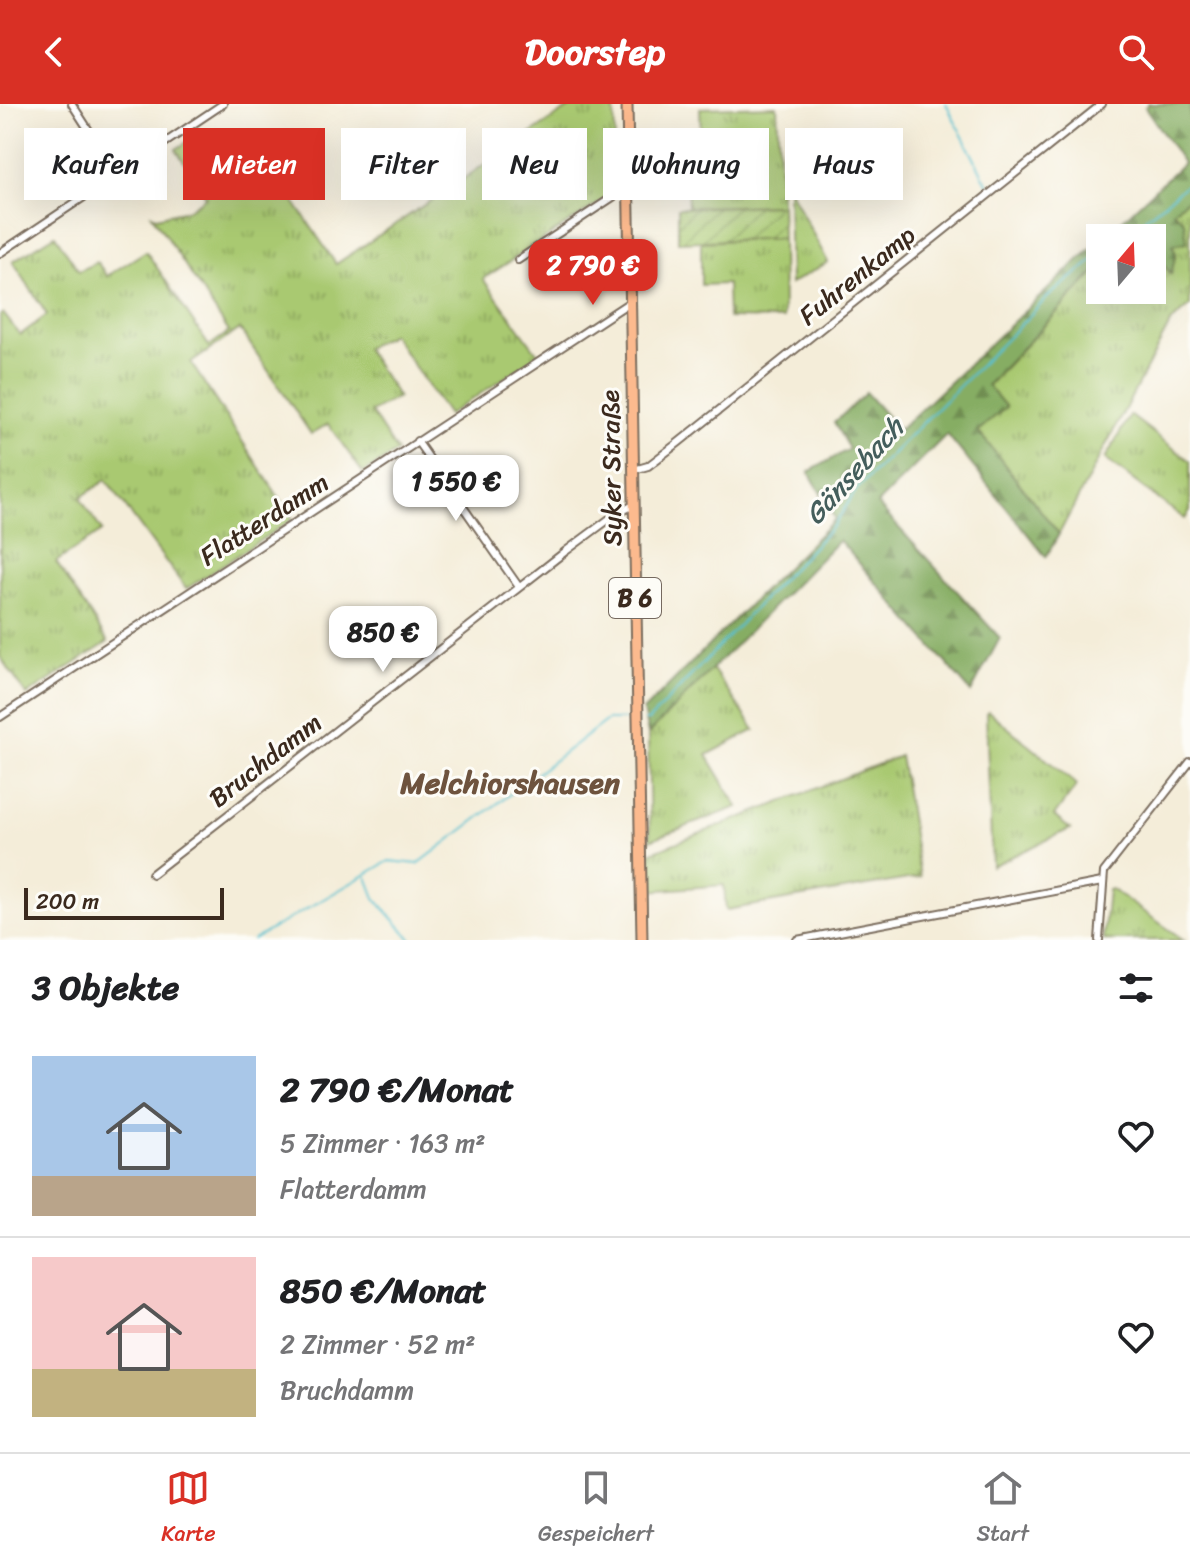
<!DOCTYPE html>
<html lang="de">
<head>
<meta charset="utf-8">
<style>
  body { margin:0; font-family:Sriracha,sans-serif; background:#f2f2f2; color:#202124; height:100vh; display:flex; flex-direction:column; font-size:30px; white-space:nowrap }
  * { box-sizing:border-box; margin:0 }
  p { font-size:26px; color:#757577 }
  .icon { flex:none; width:44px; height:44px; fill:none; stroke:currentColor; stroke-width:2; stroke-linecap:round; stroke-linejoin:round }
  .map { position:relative; height:836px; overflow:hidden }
  .drawer { display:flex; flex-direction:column; background:#fff; flex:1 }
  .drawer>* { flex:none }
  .hud { position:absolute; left:24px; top:24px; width:1142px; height:72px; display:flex; gap:16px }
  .needle { width:52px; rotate:19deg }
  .controls { position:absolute; left:1086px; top:120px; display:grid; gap:16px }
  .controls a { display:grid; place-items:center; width:80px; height:80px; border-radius:0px; background:#fff; box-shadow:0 8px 32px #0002; font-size:40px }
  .scale { position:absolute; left:24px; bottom:20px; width:200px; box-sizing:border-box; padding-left:8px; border:4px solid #3b2a1e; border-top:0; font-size:22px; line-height:28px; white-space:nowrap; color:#3b2a1e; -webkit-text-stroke:6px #fdfcf7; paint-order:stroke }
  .price { position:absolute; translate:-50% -68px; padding:0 18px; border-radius:16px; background:#fff; color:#222; font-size:26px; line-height:52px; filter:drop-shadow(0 2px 4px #0008) }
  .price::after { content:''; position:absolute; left:50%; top:48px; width:24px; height:18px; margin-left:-12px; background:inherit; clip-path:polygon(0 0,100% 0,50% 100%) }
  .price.selected { background:#d93025; color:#fff }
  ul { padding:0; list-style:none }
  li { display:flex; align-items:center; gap:24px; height:200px; padding:0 32px }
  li+li { border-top:2px solid #e0e0e0 }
  li span { display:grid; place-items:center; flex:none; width:224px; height:160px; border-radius:0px; color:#555 }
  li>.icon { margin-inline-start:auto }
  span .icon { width:96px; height:96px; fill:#fffc; stroke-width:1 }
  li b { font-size:34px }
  h2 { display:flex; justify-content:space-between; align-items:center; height:96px; padding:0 32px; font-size:34px }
  .tag { padding:0 28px; border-radius:0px; background:#fff; box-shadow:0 8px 32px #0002; font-size:28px; line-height:72px }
  .tag.selected { background:#d93025; color:#fff }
  header { display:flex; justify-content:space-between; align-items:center; height:104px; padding:0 32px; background:#d93025; color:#fff; font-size:36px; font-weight:700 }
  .tab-bar { display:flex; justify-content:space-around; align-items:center; height:112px; border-top:2px solid #e0e0e0; background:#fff; font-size:22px; color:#757577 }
  .tab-bar a { display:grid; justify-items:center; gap:4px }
  .tab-bar .selected { color:#d93025 }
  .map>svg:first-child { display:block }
  .grass { fill:url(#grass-tufts); stroke:#727a48; stroke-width:2 }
  .forest { fill:url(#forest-firs); stroke:#606c40; stroke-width:2 }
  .garden { fill:url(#garden-furrows); stroke:#727a48; stroke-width:2 }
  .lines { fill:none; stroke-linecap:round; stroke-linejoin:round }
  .stream { stroke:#55c0d0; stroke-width:2 }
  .minor-casing { stroke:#7c6e5f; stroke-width:10 }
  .primary-casing { stroke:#7c6e5f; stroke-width:13 }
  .minor { stroke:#fff; stroke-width:6 }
  .primary { stroke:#fcba8e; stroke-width:9 }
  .labels { text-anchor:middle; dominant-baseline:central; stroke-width:6; stroke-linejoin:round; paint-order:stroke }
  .shield { fill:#fdfcf7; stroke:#75695f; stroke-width:2 }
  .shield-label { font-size:24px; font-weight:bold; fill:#3b2a1e }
  .street-label { font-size:26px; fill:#3b2a1e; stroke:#fdfcf7 }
  .water-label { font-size:28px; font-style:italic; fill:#445e5c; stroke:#fdfcf7 }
  .quarter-label { font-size:30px; font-weight:bold; fill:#6e533e; stroke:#fdfcf7 }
</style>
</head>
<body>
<header><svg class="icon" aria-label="back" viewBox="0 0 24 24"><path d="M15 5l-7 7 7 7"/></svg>Doorstep<svg class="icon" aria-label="search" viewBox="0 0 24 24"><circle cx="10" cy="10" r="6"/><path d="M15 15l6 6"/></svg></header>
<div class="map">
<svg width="1190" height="836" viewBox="0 0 1190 836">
  <defs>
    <pattern id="grass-tufts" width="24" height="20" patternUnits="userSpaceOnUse" patternTransform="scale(2)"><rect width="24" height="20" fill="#a9c971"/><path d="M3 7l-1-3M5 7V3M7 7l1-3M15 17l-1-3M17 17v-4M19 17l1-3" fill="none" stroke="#8ba35c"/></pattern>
    <pattern id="forest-firs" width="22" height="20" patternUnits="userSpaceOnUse" patternTransform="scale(2)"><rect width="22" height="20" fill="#86ad63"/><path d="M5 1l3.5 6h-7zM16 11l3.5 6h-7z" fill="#6f8d51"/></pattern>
    <pattern id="garden-furrows" width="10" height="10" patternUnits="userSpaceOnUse" patternTransform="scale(2)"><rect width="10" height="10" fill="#a9c971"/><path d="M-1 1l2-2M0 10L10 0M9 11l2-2" fill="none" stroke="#8ba35c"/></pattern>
  </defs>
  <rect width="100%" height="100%" fill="#fdfcf7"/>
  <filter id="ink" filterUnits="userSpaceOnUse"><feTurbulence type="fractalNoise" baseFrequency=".0125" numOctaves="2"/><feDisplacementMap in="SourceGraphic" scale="16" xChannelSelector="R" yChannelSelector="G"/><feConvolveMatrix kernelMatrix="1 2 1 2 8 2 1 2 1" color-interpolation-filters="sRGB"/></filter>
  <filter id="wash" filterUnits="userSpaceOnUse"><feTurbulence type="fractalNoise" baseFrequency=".006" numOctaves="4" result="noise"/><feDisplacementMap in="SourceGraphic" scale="32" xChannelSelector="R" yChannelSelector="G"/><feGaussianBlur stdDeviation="1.8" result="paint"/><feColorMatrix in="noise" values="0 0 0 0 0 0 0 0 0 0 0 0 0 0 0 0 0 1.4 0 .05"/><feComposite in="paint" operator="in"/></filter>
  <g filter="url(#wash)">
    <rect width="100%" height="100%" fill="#f4edd9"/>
    <g class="grass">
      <path d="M575,0H614L616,88L483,175L539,251L448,311L392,230L365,244L398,293L371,308L397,348L363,369L328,320L311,330L240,225L191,259L293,415L186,485L106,376L80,394L102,427L56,458L108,538L27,591L0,553V211L3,209L20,231L47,211L13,157L55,131L79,167L97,158L107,172L146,147L209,242L229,228L152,111L156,113L187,106L206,93L176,45L187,38L203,64L235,44L243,54L259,45L336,160Z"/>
      <path d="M777,2L781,101L688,103L687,85L737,83L738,60H702L700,4Z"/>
      <path d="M788,83L828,158L790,180Z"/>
      <path d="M1190,93V202L1171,218L1059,430L978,327L1005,303L987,282L1100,163V186H1152V147L1171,169L1172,141L1186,138L1173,107Z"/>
      <path d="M782,134L783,215L728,214L727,180L701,181V138Z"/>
      <path d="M1130,311L1190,357V406L1185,415L1105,355Z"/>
      <path d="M712,564L755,626L707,651L738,703L650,736L648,630Z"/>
      <path d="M988,607L1077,681L1054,712L1070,725L992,762L986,609Z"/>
      <path d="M900,652L920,773L726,806L724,781L648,787L647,750Z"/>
      <path d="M1111,785L1184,836H1103L1108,786Z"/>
    </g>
    <g class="forest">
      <path d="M1149,0H1190V93L1173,107L1184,117L1187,138L1172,141L1176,149L1171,170L1152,147V134H1141L1135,127L1127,134H1103L1183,59L1145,3Z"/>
      <path d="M1100,136V163L987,281L1006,303L978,327L1059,430L1046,453L947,330L877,400L1000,534L971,588L839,436L648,630L643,607L835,415L809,368L849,345L834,319L866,289L899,326Z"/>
    </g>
    <g class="garden">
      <path d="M702,60H738V83L673,84L672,63Z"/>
      <path d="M781,101L782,134L678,138V104Z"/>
    </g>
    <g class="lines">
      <g class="stream">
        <path d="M946,0L989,83"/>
        <path d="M1121,134L1190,78"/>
        <path d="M645,617H648L834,421L857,385L1050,191L1100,151"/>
        <path d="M367,773L375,794L412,836"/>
        <path d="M253,836L389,757L418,760L607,616H627"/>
      </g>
    </g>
  </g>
  <g filter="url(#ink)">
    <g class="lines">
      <g class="minor-casing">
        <g id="minor">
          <path d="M72,0L117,70"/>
          <path d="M0,149L223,0"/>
          <path d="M518,156L628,83"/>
          <path d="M417,337L519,483"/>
          <path d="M634,366L648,362L678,339L1102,0"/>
          <path d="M0,613L630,198"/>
          <path d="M152,770L566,447L616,410L634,401"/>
          <path d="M797,836L1102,778"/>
          <path d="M1099,836L1104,768L1190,658"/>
        </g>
      </g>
      <g class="primary-casing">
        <path id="primary" d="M627,0L642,836"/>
      </g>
      <use href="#minor" class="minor"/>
      <use href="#primary" class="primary"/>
    </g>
  </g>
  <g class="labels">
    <rect class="shield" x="609" y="474" width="52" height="40" rx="6"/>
    <g class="shield-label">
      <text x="635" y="494">B 6</text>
    </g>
    <g class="street-label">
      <text transform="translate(857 171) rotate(-39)">Fuhrenkamp</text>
      <text transform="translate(611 364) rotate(-91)">Syker Straße</text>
      <text transform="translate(264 415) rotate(-33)">Flatterdamm</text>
      <text transform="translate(265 656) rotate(-38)">Bruchdamm</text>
    </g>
    <g class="water-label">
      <text transform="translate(854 367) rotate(-48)">Gänsebach</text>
    </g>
    <g class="quarter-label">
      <text x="510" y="679">Melchiorshausen</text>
    </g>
  </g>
</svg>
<div class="controls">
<a><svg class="needle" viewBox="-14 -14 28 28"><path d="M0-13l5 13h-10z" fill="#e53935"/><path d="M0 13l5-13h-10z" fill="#757577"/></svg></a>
</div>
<div class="scale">200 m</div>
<b class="price selected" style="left:593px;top:203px">2 790 €</b>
<b class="price" style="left:456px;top:419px">1 550 €</b>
<b class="price" style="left:383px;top:570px">850 €</b>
<div class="hud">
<a class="tag">Kaufen</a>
<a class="tag selected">Mieten</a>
<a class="tag">Filter</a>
<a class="tag">Neu</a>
<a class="tag">Wohnung</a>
<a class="tag">Haus</a>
</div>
</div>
<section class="drawer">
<h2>3 Objekte<svg class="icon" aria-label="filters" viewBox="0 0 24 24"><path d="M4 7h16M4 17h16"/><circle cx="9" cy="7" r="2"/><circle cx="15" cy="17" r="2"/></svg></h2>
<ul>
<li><span style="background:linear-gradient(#a9c7e8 75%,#b9a48a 0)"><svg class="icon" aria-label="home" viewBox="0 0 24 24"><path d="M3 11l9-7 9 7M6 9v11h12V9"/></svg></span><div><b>2 790 €/Monat</b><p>5 Zimmer · 163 m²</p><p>Flatterdamm</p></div><svg class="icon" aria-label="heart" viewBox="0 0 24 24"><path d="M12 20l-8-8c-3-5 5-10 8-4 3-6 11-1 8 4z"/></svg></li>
<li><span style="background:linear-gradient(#f6c9c9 70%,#c2b280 0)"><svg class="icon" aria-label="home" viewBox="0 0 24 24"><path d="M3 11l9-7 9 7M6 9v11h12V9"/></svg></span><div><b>850 €/Monat</b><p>2 Zimmer · 52 m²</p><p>Bruchdamm</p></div><svg class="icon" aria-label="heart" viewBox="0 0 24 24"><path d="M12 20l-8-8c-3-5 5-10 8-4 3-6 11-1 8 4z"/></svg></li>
</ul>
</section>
<nav class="tab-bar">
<a class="selected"><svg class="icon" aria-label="map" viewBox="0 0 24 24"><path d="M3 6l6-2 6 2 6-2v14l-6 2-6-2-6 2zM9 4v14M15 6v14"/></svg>Karte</a>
<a><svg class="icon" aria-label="saved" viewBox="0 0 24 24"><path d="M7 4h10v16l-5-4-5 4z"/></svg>Gespeichert</a>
<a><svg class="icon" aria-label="home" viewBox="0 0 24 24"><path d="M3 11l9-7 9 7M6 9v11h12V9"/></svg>Start</a>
</nav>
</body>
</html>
